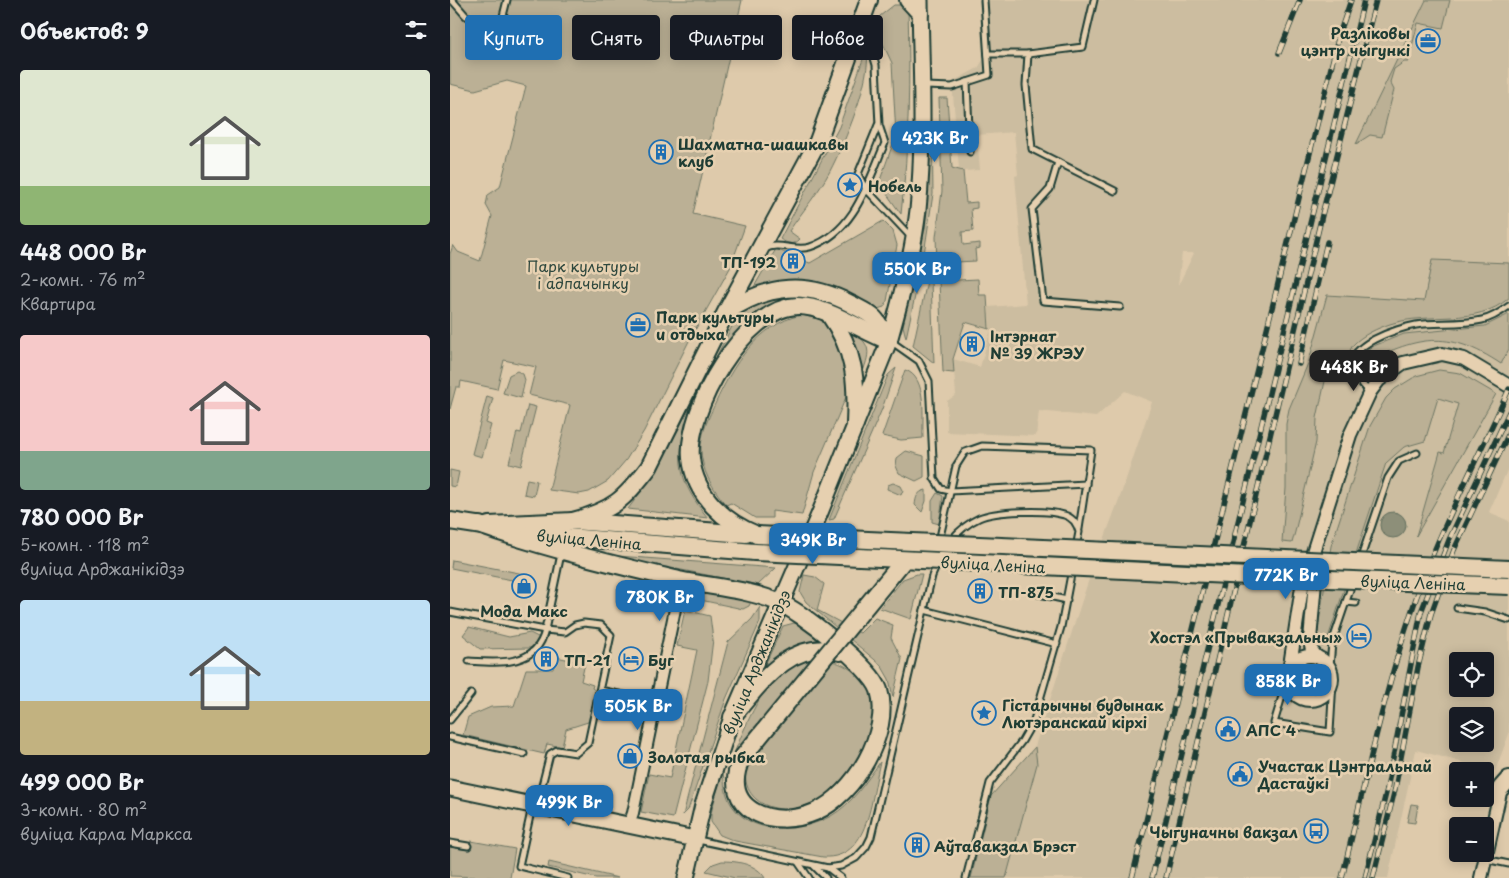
<!DOCTYPE html>
<html lang="ru">
<head>
<meta charset="utf-8">
<style>
  body { margin:0; font-family:"Playpen Sans",sans-serif; background:#242831; color:#f1f3f6; height:100vh; display:flex; flex-direction:column; font-size:19px; white-space:nowrap }
  * { box-sizing:border-box; margin:0 }
  p { font-size:16px; color:#9ea1a6 }
  .icon { flex:none; width:28px; height:28px; fill:none; stroke:currentColor; stroke-width:2; stroke-linecap:round; stroke-linejoin:round }
  .map { position:relative; flex:1; overflow:hidden }
  .side { display:flex; flex-direction:column; background:#171b24; width:450px }
  .side>* { flex:none }
  .hud { position:absolute; left:15px; top:15px; width:475px; height:45px; display:flex; gap:10px }
  .tools { position:absolute; left:999px; top:652px; display:grid; gap:10px }
  .tools a { display:grid; place-items:center; width:45px; height:45px; border-radius:5px; background:#171b24; box-shadow:0 2px 12px #0003; font-size:25px }
  .price { position:absolute; translate:-50% -42px; padding:0 11px; border-radius:10px; background:#1f6fb2; color:#fff; font-size:16px; line-height:32px; filter:drop-shadow(0 1px 2px #0008) }
  .price::after { content:''; position:absolute; left:50%; top:30px; width:15px; height:11px; margin-left:-8px; background:inherit; clip-path:polygon(0 0,100% 0,50% 100%) }
  .price.current { background:#222; color:#fff }
  ul { padding:0; list-style:none }
  li { display:grid; align-content:center; gap:10px; height:265px; padding:0 20px }
  li span { display:grid; place-items:center; height:155px; border-radius:5px; color:#555 }
  li>.icon { margin-inline-start:auto }
  span .icon { width:90px; height:90px; fill:#fffc; stroke-width:1 }
  li b { font-size:21px }
  h2 { display:flex; justify-content:space-between; align-items:center; height:60px; padding:0 20px; font-size:21px }
  .tag { padding:0 18px; border-radius:5px; background:#171b24; box-shadow:0 2px 12px #0003; font-size:18px; line-height:45px }
  .tag.current { background:#1f6fb2; color:#fff }
  main { display:flex; flex:1; min-height:0 }
  .map>svg:first-child { display:block }
  .built { fill:#ccbda0; fill-rule:evenodd }
  .green { fill:#bbb095; stroke:#6d7664 }
  .water { fill:#8d8f79; stroke:#616e5d }
  .lines { fill:none; stroke-linecap:round; stroke-linejoin:round }
  .service-casing { stroke:#1f3d34; stroke-width:9 }
  .minor-casing { stroke:#1f3d34; stroke-width:14 }
  .tertiary-casing { stroke:#1f3d34; stroke-width:16 }
  .secondary-casing { stroke:#1f3d34; stroke-width:19 }
  .primary-casing { stroke:#1f3d34; stroke-width:20 }
  .service { stroke:#e6d0b0; stroke-width:5 }
  .minor { stroke:#e6d0b0; stroke-width:10 }
  .tertiary { stroke:#e6d0b0; stroke-width:12 }
  .secondary { stroke:#e6d0b0; stroke-width:15 }
  .primary { stroke:#e6d0b0; stroke-width:16 }
  .rail-casing { stroke:#1f3d34; stroke-width:5.5 }
  .rail { stroke:#e6d0b0; stroke-width:4; stroke-dasharray:11; stroke-linecap:butt }
  .primary-bridge-casing { stroke:#1f3d34; stroke-width:20; stroke-linecap:butt }
  .primary-bridge { stroke:#e6d0b0; stroke-width:16 }
  .labels { text-anchor:middle; dominant-baseline:central; stroke-width:5; stroke-linejoin:round; paint-order:stroke }
  .poi-label { font-size:15px; font-weight:bold; fill:#1f3d34; stroke:#e6d0b0; text-anchor:start }
  .park-label { font-size:15px; fill:#2f483e; stroke:#e6d0b0 }
  .street-label { font-size:15px; fill:#1f3d34; stroke:#e6d0b0 }
</style>
</head>
<body>
<main>
<section class="side">
<h2>Объектов: 9<svg class="icon" aria-label="filters" viewBox="0 0 24 24"><path d="M4 7h16M4 17h16"/><circle cx="9" cy="7" r="2"/><circle cx="15" cy="17" r="2"/></svg></h2>
<ul>
<li><span style="background:linear-gradient(#dfe7d0 75%,#8fb573 0)"><svg class="icon" aria-label="home" viewBox="0 0 24 24"><path d="M3 11l9-7 9 7M6 9v11h12V9"/></svg></span><div><b>448 000 Br</b><p>2-комн. · 76 m²</p><p>Квартира</p></div></li>
<li><span style="background:linear-gradient(#f6c9c9 75%,#7fa58c 0)"><svg class="icon" aria-label="home" viewBox="0 0 24 24"><path d="M3 11l9-7 9 7M6 9v11h12V9"/></svg></span><div><b>780 000 Br</b><p>5-комн. · 118 m²</p><p>вуліца Арджанікідзэ</p></div></li>
<li><span style="background:linear-gradient(#bfe0f5 65%,#c2b280 0)"><svg class="icon" aria-label="home" viewBox="0 0 24 24"><path d="M3 11l9-7 9 7M6 9v11h12V9"/></svg></span><div><b>499 000 Br</b><p>3-комн. · 80 m²</p><p>вуліца Карла Маркса</p></div></li>
</ul>
</section>
<div class="map">
<svg width="1059" height="878" viewBox="0 0 1059 878">
  <rect width="100%" height="100%" fill="#decaab"/>
  <filter id="ink" filterUnits="userSpaceOnUse"><feTurbulence type="fractalNoise" baseFrequency=".02" numOctaves="2"/><feDisplacementMap in="SourceGraphic" scale="10" xChannelSelector="R" yChannelSelector="G"/><feConvolveMatrix kernelMatrix="1 2 1 2 8 2 1 2 1" color-interpolation-filters="sRGB"/></filter>
  <g filter="url(#ink)">
    <path class="built" d="M529,0H1059V466L1039,512L1059,521V734L1045,771L966,750L938,878H521L541,796L585,746L637,585L671,494L702,402L675,391L646,417L589,411L586,436L497,432V401L506,395L503,359L530,367L541,330L539,329V307L576,304L565,176L568,175L564,132L527,135L530,170L513,171L509,169L502,82L528,68L533,60ZM732,253H744L728,286V285ZM1008,661H1035V689H1008ZM1008,716H1035V744H1008Z"/>
    <g class="green">
      <path d="M0,0H292L243,214L295,226L280,268L240,339L194,431L176,460L158,481L139,492L129,494L99,490L120,405L79,395L86,367L54,360L47,389L11,381L10,387H6L0,409V254L3,245L8,252L30,261L42,216L36,205L38,195L50,187L76,86L57,81L25,90L0,84Z"/>
      <path d="M976,0H1000L993,28L968,23L958,62H954L944,69L940,82L944,90L932,137L920,135L906,144Z"/>
      <path d="M444,5H452L458,8C460,77 459,145 451,214L429,183L446,135L442,63L425,27L430,16Z"/>
      <path d="M417,48C422,79 395,142 380,171C369,192 352,212 339,231L350,239C344,246 338,244 330,239L389,127Z"/>
      <path d="M489,98H497L502,168L513,171L516,203L527,202V208L521,209L523,231L512,232L513,245L530,243V248L525,249L526,261L487,263L486,237L492,191Z"/>
      <path d="M482,122L483,194L474,254L456,338L453,326L475,228Z"/>
      <path d="M433,221L443,231L447,245L437,301L434,307L424,310L385,288L301,292L326,249L340,255L337,262L345,266L349,259L360,263Z"/>
      <path d="M982,260L1059,263V298C1025,327 980,311 940,324C928,328 912,335 903,345C900,349 899,355 896,359C892,364 883,368 877,372L867,418L866,442L845,532L842,543L832,542L836,488V424L839,409L859,361L877,295L974,301Z"/>
      <path d="M528,279L529,295H537L539,329L515,322L503,359L504,373L493,372L489,281Z"/>
      <path d="M477,281H481L484,363L463,346Z"/>
      <path d="M334,294L366,295L421,323L422,327C400,316 374,297 348,298C324,300 299,317 284,336C262,363 226,429 231,464C233,485 245,502 258,518L178,509L207,470L287,317L300,307Z"/>
      <path d="M1059,314V349L1051,364C997,328 966,337 910,365L912,355L921,347L954,334L1035,326Z"/>
      <path d="M351,315L369,319L380,327L387,338L396,367L399,390L364,472L352,515L322,511V518H305L281,503L276,505C265,491 255,477 252,459C248,439 257,421 265,404C283,365 307,325 351,315Z"/>
      <path d="M399,328C420,345 422,348 412,374Z"/>
      <path d="M446,368L432,409L384,519L379,520L438,375Z"/>
      <path d="M455,370C478,377 472,418 473,438L451,440L432,436Z"/>
      <path d="M989,370L1010,373L1046,394L966,536L990,452L994,453L1008,404L988,398L975,441L954,447L936,463L878,638L873,647L866,641L881,546L920,426L936,398L945,389L966,376Z"/>
      <path d="M67,371L73,374L75,380L71,398L53,393L59,375Z"/>
      <path d="M37,396L43,398L36,423L41,425L32,457L22,454Z"/>
      <path d="M78,405L86,407L71,466L59,463L67,432L71,433Z"/>
      <path d="M456,451L474,456V477L466,481L449,473L446,466L447,458Z"/>
      <path d="M0,470L9,472L6,487L0,486Z"/>
      <path d="M77,479L87,481L84,496L74,494Z"/>
      <path d="M443,483L451,486L453,490L451,495L437,489L438,485Z"/>
      <path d="M476,490V501L472,512L465,505C466,497 467,492 476,490Z"/>
      <path d="M487,493L493,496L489,524L482,522V501Z"/>
      <path d="M155,555L326,568L308,585Z"/>
      <path d="M2,560L74,574L72,582L1,568Z"/>
      <path d="M467,574H472L461,619L430,608L453,579Z"/>
      <path d="M354,575L365,577L374,584L367,610L410,633L425,618L443,625L441,638L452,659L443,697L439,679L431,665L356,602L350,592Z"/>
      <path d="M245,587L302,599L299,606L293,609L236,597Z"/>
      <path d="M310,607V622L276,699L238,810L233,815L278,642L302,619Z"/>
      <path d="M235,610L260,616L263,639L258,681L223,818L191,812L199,774L220,778L247,650L227,646Z"/>
      <path d="M344,623L353,626L374,642C349,645 332,651 313,669L333,626Z"/>
      <path d="M19,627L59,637L80,633L90,638L85,647L79,648L30,649L13,635Z"/>
      <path d="M106,657L135,663L131,681L143,685L142,688L146,691L138,722L116,729L112,747L97,744L94,754L13,735L18,717L41,707L64,706L76,669H103Z"/>
      <path d="M360,658C385,659 404,666 418,688C440,725 396,785 364,802C332,819 286,805 297,762L285,751C296,725 313,681 339,667C345,663 353,661 360,658Z"/>
      <circle cx="860" cy="678" r="16"/>
      <path d="M585,747L587,764L556,878H521L541,796Z"/>
      <path d="M430,762C421,797 420,860 373,857L285,841L270,835L261,822V813L273,770C274,783 275,796 283,807C304,836 352,832 381,816C402,804 416,782 430,762Z"/>
      <path d="M961,804L968,805L965,823L957,822Z"/>
      <path d="M21,841L65,849L60,878L0,876V847L19,850Z"/>
      <path d="M272,861C287,861 307,864 315,878H285L256,871L263,864Z"/>
      <path d="M99,862L168,878H146L98,867Z"/>
    </g>
    <circle class="water" cx="943" cy="525" r="13"/>
    <g class="lines">
      <g class="service-casing">
        <g id="service">
          <path d="M2,0L16,16L50,28L57,0"/>
          <path d="M538,54H578L633,47L644,0"/>
          <path d="M578,54L576,85L582,149L665,191"/>
          <path d="M517,82L520,152"/>
          <path d="M475,86L502,87L539,75L534,0"/>
          <path d="M428,125L408,174L415,188L460,236"/>
          <path d="M608,162L600,189L582,209L593,301L670,307"/>
          <path d="M315,249C328,241 345,252 360,247C405,232 418,182 435,143L429,125L426,65L415,27"/>
          <path d="M442,342L469,361L479,381L484,478L491,489L500,491L636,484"/>
          <path d="M919,392C914,385 905,378 903,370C894,345 948,328 966,325C988,322 1010,325 1032,320C1042,318 1051,312 1059,306"/>
          <path d="M501,540C509,531 518,523 529,518C545,511 597,509 614,515C622,517 627,524 629,532L611,627L584,720L572,741L540,783L516,878"/>
          <path d="M485,559L506,466L515,452L532,446L641,450L629,529"/>
          <path d="M580,592L617,600"/>
          <path d="M896,602L906,603"/>
          <path d="M1007,608L1035,612L1059,620"/>
          <path d="M474,610L607,644"/>
          <path d="M0,612L95,630L111,554"/>
          <path d="M19,661C48,663 87,667 95,630L115,632L125,625L134,623L151,625L161,635L138,743L126,753L107,750L100,754L87,805"/>
          <path d="M880,666L882,643L938,478L949,461L967,453"/>
          <path d="M839,673L824,723L880,732L883,681"/>
          <path d="M150,690L206,702"/>
          <path d="M0,720L21,694"/>
          <path d="M0,737L74,754"/>
          <path d="M82,807L69,866L118,878"/>
          <path d="M248,840L378,868L391,866L406,858L416,847L421,837L482,576L495,546"/>
          <path d="M0,843L18,846"/>
          <path d="M1035,859L1059,864"/>
          <path d="M348,862L359,878"/>
          <path d="M364,866L376,878"/>
          <path d="M378,868L391,878"/>
        </g>
      </g>
      <g class="minor-casing">
        <path id="minor" d="M179,824L183,813L231,580"/>
      </g>
      <g class="tertiary-casing">
        <g id="tertiary">
          <path d="M866,570L860,640L862,651L867,657"/>
          <circle cx="860" cy="678" r="22"/>
          <path d="M839,672L852,587L900,435L920,392L929,380L953,363L992,354L1014,359L1059,386"/>
          <path d="M1031,878L1051,788"/>
        </g>
      </g>
      <g class="secondary-casing">
        <g id="secondary">
          <path d="M0,788L245,839"/>
          <path d="M236,878L253,805L282,717L369,515L439,341C451,298 463,254 468,210C475,140 471,70 470,0"/>
        </g>
      </g>
      <g class="primary-casing">
        <g id="primary">
          <path d="M458,0L470,13"/>
          <path d="M278,311C319,284 357,281 401,304C408,308 418,312 424,318C430,324 434,334 439,341"/>
          <path d="M379,314C405,351 407,380 405,424"/>
          <path d="M0,521L39,527"/>
          <path d="M123,521C163,510 174,500 199,467L276,312L368,141L419,0"/>
          <path d="M29,525C94,548 162,564 229,580C262,587 297,589 328,602C352,612 421,667 429,690C442,732 404,795 365,812C324,830 269,811 291,759"/>
          <path d="M39,525L123,521L296,534"/>
          <path d="M80,534L305,552"/>
          <path d="M307,535C274,522 245,496 241,458C236,410 294,308 347,306C375,305 412,331 439,341"/>
          <path d="M282,717C309,685 341,637 390,652"/>
          <path d="M1051,788L1059,779"/>
        </g>
      </g>
      <use href="#service" class="service"/>
      <use href="#minor" class="minor"/>
      <use href="#tertiary" class="tertiary"/>
      <use href="#secondary" class="secondary"/>
      <use href="#primary" class="primary"/>
      <g class="rail-casing">
        <g id="rail">
          <path d="M829,53L850,0"/>
          <path d="M849,364L877,242"/>
          <path d="M682,878L889,35L901,0"/>
          <path d="M702,878L914,0"/>
          <path d="M716,878L872,215L926,0"/>
          <path d="M892,878C917,775 938,671 976,571C1000,509 1032,450 1059,389"/>
          <path d="M915,878L937,789L971,612L999,540L1059,412"/>
          <path d="M923,878L945,789L968,667L981,614L1004,550L1059,433"/>
        </g>
      </g>
      <use href="#rail" class="rail"/>
      <g class="primary-bridge-casing">
        <g id="primary-bridge">
          <path d="M307,535L1059,569"/>
          <path d="M305,552L799,576L1059,586"/>
          <path d="M291,759L454,560"/>
        </g>
      </g>
      <use href="#primary-bridge" class="primary-bridge"/>
    </g>
  </g>
  <defs>
    <g id="office-ring" transform="scale(1.25)"><circle r="9.5" fill="#e6d0b0" stroke="#1f6fb2" stroke-width="1.5"/><path d="M-6-3h4V-5.5h4V-3h4V5H-6ZM-1-4.5V-3h2v-1.5ZM-6 0V1H6V0Z" fill="#1f6fb2"/></g>
    <g id="building-ring" transform="scale(1.25)"><circle r="9.5" fill="#e6d0b0" stroke="#1f6fb2" stroke-width="1.5"/><path d="M-4-6H4V6H1V3H-1V6H-4ZM-2.5-4.3h1.7v1.8h-1.7ZM.8-4.3h1.7v1.8H.8ZM-2.5-1h1.7V.8h-1.7ZM.8-1h1.7V.8H.8Z" fill="#1f6fb2"/></g>
    <g id="sight-ring" transform="scale(1.25)"><circle r="9.5" fill="#e6d0b0" stroke="#1f6fb2" stroke-width="1.5"/><path d="M0-6L1.8-2.2L6-1.7L2.9 1.2L3.7 5.4L0 3.3L-3.7 5.4L-2.9 1.2L-6-1.7L-1.8-2.2Z" fill="#1f6fb2"/></g>
    <g id="shop-ring" transform="scale(1.25)"><circle r="9.5" fill="#e6d0b0" stroke="#1f6fb2" stroke-width="1.5"/><path d="M-5-2.5h2.3a2.7 3.5 0 0 1 5.4 0H5L5.5 6h-11ZM-1.5-2.5h3a1.5 2.3 0 0 0-3 0Z" fill="#1f6fb2"/></g>
    <g id="hotel-ring" transform="scale(1.25)"><circle r="9.5" fill="#e6d0b0" stroke="#1f6fb2" stroke-width="1.5"/><path d="M-6-4.5h1.5V1H6V5H4.5V3h-9V5H-6ZM-4 0a1.8 1.8 0 1 1 3.6 0ZM.5 0V-2.5h3Q6-2.5 6 0Z" fill="#1f6fb2"/></g>
    <g id="civic-ring" transform="scale(1.25)"><circle r="9.5" fill="#e6d0b0" stroke="#1f6fb2" stroke-width="1.5"/><path d="M-.6-6.5H3V-4.5H.6V-3L4-1V1h2V6H-6V1h2V-1L-.6-3ZM-1.2 2.5V6h2.4V2.5Z" fill="#1f6fb2"/></g>
    <g id="bus-ring" transform="scale(1.25)"><circle r="9.5" fill="#e6d0b0" stroke="#1f6fb2" stroke-width="1.5"/><path d="M-5-6H5V4H4V6H2V4H-2V6H-4V4H-5ZM-3.5-4V0h7V-4ZM-3.5 1.2v1.5H-2V1.2ZM2 1.2v1.5H3.5V1.2Z" fill="#1f6fb2"/></g>
  </defs>
  <g fill-rule="evenodd">
    <use href="#office-ring" x="978" y="41"/>
    <use href="#building-ring" x="211" y="152"/>
    <use href="#sight-ring" x="400" y="185"/>
    <use href="#building-ring" x="343" y="261"/>
    <use href="#office-ring" x="188" y="325"/>
    <use href="#building-ring" x="522" y="344"/>
    <use href="#shop-ring" x="74" y="586"/>
    <use href="#building-ring" x="530" y="591"/>
    <use href="#hotel-ring" x="909" y="636"/>
    <use href="#building-ring" x="96" y="659"/>
    <use href="#hotel-ring" x="181" y="659"/>
    <use href="#sight-ring" x="534" y="713"/>
    <use href="#civic-ring" x="778" y="729"/>
    <use href="#shop-ring" x="180" y="756"/>
    <use href="#civic-ring" x="790" y="774"/>
    <use href="#bus-ring" x="866" y="831"/>
    <use href="#building-ring" x="467" y="845"/>
  </g>
  <g class="labels">
    <g class="poi-label">
      <text x="960" y="32" text-anchor="end">Разліковы<tspan x="960" dy="17">цэнтр чыгункі</tspan></text>
      <text x="228" y="143">Шахматна-шашкавы<tspan x="228" dy="17">клуб</tspan></text>
      <text x="418" y="185">Нобель</text>
      <text x="326" y="261" text-anchor="end">ТП-192</text>
      <text x="206" y="316">Парк культуры<tspan x="206" dy="17">и отдыха</tspan></text>
      <text x="540" y="335">Інтэрнат<tspan x="540" dy="17">№ 39 ЖРЭУ</tspan></text>
      <text x="548" y="591">ТП-875</text>
      <text x="74" y="610" text-anchor="middle">Мода Макс</text>
      <text x="892" y="636" text-anchor="end">Хостэл «Прывакзальны»</text>
      <text x="114" y="659">ТП-21</text>
      <text x="198" y="659">Буг</text>
      <text x="552" y="704">Гістарычны будынак<tspan x="552" dy="17">Лютэранскай кірхі</tspan></text>
      <text x="796" y="729">АПС 4</text>
      <text x="198" y="756">Золотая рыбка</text>
      <text x="808" y="765">Участак Цэнтральнай<tspan x="808" dy="17">Дастаўкі</tspan></text>
      <text x="848" y="831" text-anchor="end">Чыгуначны вакзал</text>
      <text x="484" y="845">Аўтавакзал Брэст</text>
    </g>
    <g class="park-label">
      <text x="133" y="265">Парк культуры<tspan x="133" dy="17">і адпачынку</tspan></text>
    </g>
    <g class="street-label">
      <text transform="translate(139 539) rotate(5)">вуліца Леніна</text>
      <text transform="translate(543 564) rotate(3)">вуліца Леніна</text>
      <text transform="translate(963 582) rotate(2)">вуліца Леніна</text>
      <text transform="translate(306 662) rotate(-68)">вуліца Арджанікідзэ</text>
    </g>
  </g>
</svg>
<div class="tools">
<a><svg class="icon" aria-label="locate" viewBox="0 0 24 24"><circle cx="12" cy="12" r="6"/><path d="M12 2v4M12 18v4M2 12h4M18 12h4"/></svg></a>
<a><svg class="icon" aria-label="layers" viewBox="0 0 24 24"><path d="M12 4l9 5-9 5-9-5zM3 14l9 5 9-5"/></svg></a>
<a>+</a>
<a>−</a>
</div>
<b class="price" style="left:485px;top:163px">423K Br</b>
<b class="price" style="left:467px;top:294px">550K Br</b>
<b class="price current" style="left:904px;top:392px">448K Br</b>
<b class="price" style="left:363px;top:565px">349K Br</b>
<b class="price" style="left:836px;top:600px">772K Br</b>
<b class="price" style="left:210px;top:622px">780K Br</b>
<b class="price" style="left:838px;top:706px">858K Br</b>
<b class="price" style="left:188px;top:731px">505K Br</b>
<b class="price" style="left:119px;top:827px">499K Br</b>
<div class="hud">
<a class="tag current">Купить</a>
<a class="tag">Снять</a>
<a class="tag">Фильтры</a>
<a class="tag">Новое</a>
</div>
</div>
</main>
</body>
</html>
